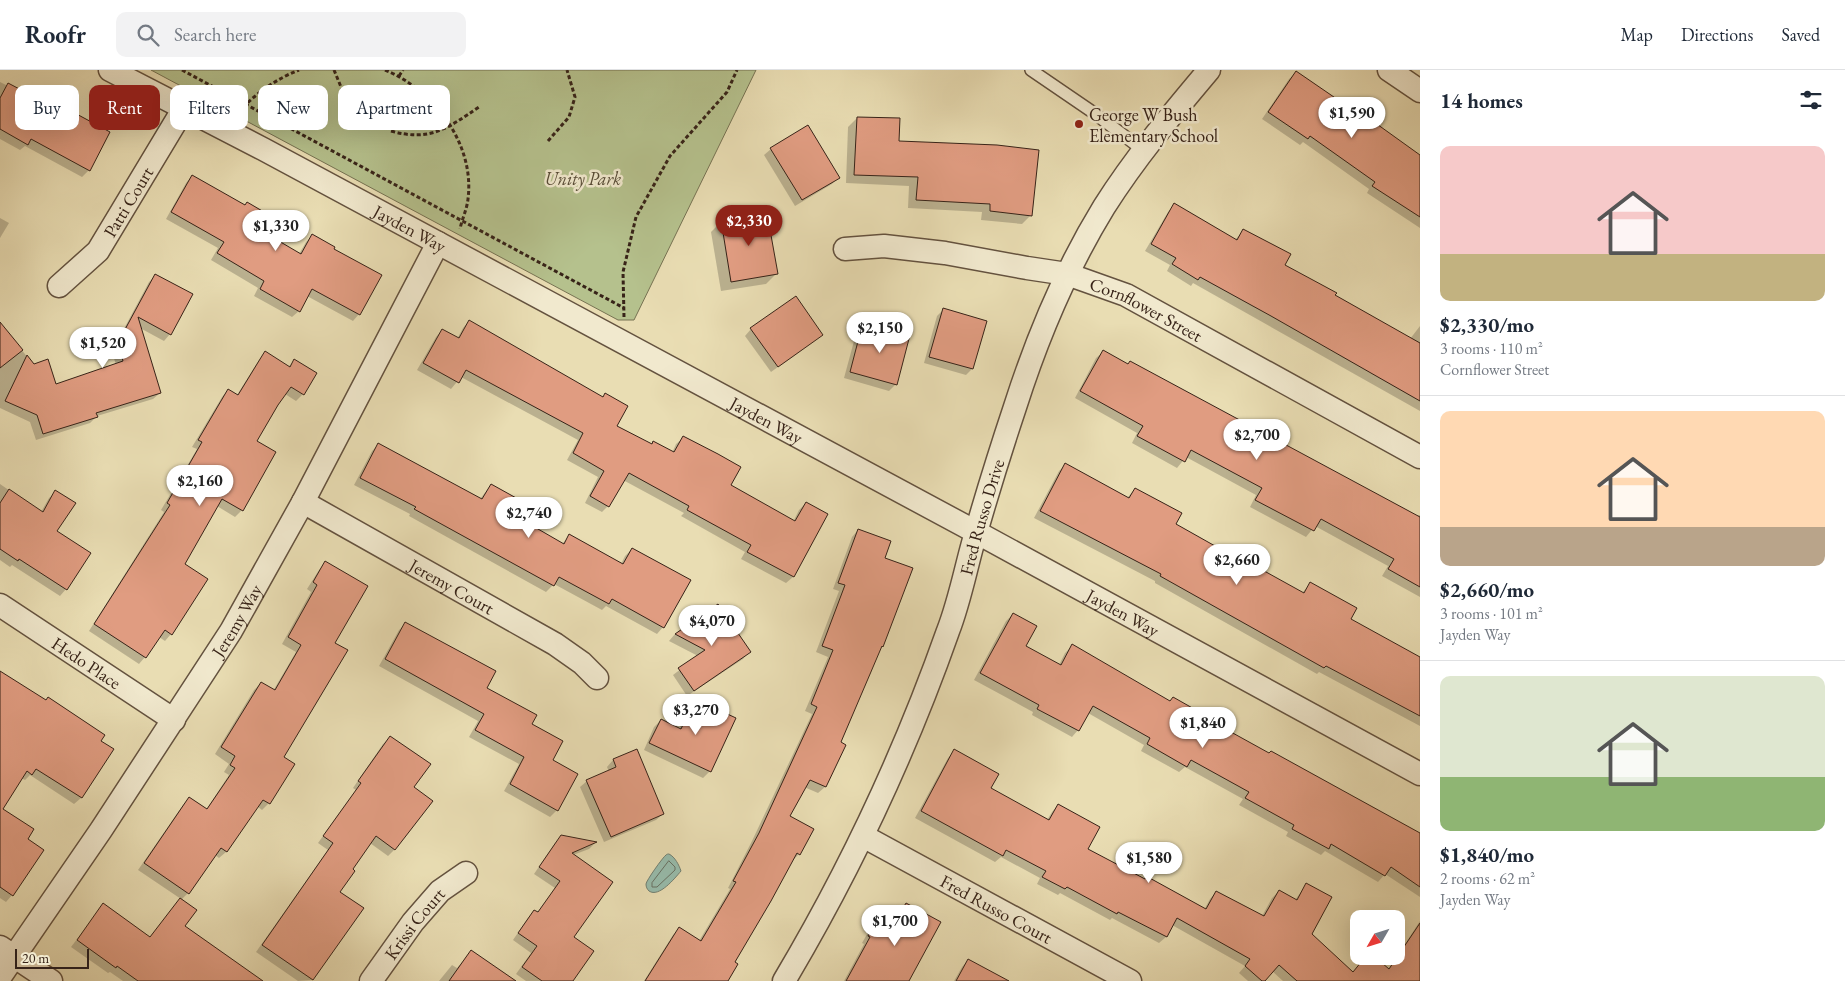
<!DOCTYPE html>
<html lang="en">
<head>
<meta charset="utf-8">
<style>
  body { margin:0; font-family:"EB Garamond",serif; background:#f2f2f3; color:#1f2937; height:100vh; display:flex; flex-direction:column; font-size:19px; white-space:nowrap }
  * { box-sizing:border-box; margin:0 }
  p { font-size:16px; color:#747a83 }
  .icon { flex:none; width:28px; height:28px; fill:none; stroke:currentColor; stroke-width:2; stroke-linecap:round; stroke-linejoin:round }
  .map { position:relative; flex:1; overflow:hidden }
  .side { display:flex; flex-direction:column; background:#fff; width:425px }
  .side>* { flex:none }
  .guide { position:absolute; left:15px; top:15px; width:475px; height:45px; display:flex; gap:10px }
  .needle { width:32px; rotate:231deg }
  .buttons { position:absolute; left:1350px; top:840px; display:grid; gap:10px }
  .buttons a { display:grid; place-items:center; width:55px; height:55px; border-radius:10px; background:#fff; box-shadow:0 5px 20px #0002; font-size:25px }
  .scale { position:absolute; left:15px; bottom:12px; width:74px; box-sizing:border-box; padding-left:5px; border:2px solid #372318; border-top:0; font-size:14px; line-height:18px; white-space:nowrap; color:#372318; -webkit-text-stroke:4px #f1e9ce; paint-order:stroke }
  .price { position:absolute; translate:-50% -42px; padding:0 11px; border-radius:18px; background:#fff; color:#222; font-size:16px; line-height:32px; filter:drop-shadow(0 1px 2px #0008) }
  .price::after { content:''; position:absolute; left:50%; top:30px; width:15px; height:11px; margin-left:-8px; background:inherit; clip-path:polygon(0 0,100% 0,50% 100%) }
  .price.selected { background:#8f2418; color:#fff }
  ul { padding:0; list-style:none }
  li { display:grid; align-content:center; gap:10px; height:265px; padding:0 20px }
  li+li { border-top:1px solid #e0e1e3 }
  li span { display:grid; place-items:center; height:155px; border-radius:10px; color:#555 }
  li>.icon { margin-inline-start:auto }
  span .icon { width:90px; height:90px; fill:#fffc; stroke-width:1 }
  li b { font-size:21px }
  h2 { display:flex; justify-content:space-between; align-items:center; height:60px; padding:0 20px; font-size:21px }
  .tag { padding:0 18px; border-radius:10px; background:#fff; box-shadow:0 5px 20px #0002; font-size:18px; line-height:45px }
  .tag.selected { background:#8f2418; color:#fff }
  header { display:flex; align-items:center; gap:30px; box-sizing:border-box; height:70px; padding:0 25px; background:#fff; border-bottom:1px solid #e0e1e3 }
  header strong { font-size:24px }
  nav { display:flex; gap:28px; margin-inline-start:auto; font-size:18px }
  .search { width:350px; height:45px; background:#f2f2f3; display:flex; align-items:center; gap:12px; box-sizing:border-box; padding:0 18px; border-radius:10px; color:#747a83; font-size:19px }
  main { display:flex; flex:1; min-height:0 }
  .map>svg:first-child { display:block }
  .green { fill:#b5c18d; stroke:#767252 }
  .water { fill:#97bcac; stroke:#717f71 }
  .shadow { fill:#0003 }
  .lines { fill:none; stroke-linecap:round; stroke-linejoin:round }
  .shore { stroke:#677062; stroke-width:1 }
  .building { fill:#e09c81; stroke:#372318 }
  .lane-casing { stroke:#64523f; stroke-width:14 }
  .street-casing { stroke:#64523f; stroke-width:25 }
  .path { stroke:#372318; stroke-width:3; stroke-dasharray:4 2.5; stroke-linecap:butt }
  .lane { stroke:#f1e9ce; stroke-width:11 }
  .street { stroke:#f1e9ce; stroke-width:22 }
  .poi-dot { fill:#8f2418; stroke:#f1e9ce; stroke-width:2 }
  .labels { text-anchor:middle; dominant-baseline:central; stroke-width:5; stroke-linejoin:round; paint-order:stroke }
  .poi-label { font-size:18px; fill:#372318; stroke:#f1e9ce; text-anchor:start }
  .park-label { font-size:18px; font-style:italic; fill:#564a35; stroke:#f1e9ce }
  .street-label { font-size:18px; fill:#372318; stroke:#f1e9ce }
</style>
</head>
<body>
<header>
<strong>Roofr</strong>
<div class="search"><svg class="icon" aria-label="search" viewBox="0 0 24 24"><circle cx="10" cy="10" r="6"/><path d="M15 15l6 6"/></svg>Search here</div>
<nav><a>Map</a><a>Directions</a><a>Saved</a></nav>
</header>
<main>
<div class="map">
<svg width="1420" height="911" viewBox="0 0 1420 911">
  <rect width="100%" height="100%" fill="#e9ddb3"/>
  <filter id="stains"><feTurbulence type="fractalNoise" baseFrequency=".004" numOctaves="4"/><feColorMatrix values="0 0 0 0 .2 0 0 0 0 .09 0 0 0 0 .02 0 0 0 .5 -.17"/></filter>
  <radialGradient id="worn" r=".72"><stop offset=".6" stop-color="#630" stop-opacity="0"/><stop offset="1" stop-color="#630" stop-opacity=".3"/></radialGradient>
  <path class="green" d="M151,0H756L634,250H618Z"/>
  <path class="water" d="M669,784C675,787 679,795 681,801C675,808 659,828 649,821C647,819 646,817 646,814C646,811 663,787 666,785C667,784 668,784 669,784Z"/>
  <g class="shadow">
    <path d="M1296,3L1420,87V158L1367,123L1369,119L1303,72L1300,75L1262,49L1289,9Z"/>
    <path d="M0,12L68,46L71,42L109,63L89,100L82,107L25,76L20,80L0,69Z"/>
    <path d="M857,48L898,72L1031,145L1022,154L981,150L982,142L908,138L909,116L846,113L848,57Z"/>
    <path d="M771,79L838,108L832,114L795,136L764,85Z"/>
    <path d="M192,106L254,157L299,184L306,172L312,166L359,244L353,251L307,226L299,241L292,247L254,226L258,218L211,190L218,178L166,149L186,113Z"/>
    <path d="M1175,135L1235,170L1244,160L1284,195L1410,269L1420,256V341L1193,213L1191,216L1167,201L1170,195L1145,181L1168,142Z"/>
    <path d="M766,144L776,204L766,214L721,221L711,162L721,152Z"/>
    <path d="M0,148L9,153L0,168Z"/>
    <path d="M156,205L170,264L164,271L140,258L160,323L153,329L97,346L90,353L36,370L30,352L0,338V266L6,261L34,295L55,316L116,295L110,275L119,268L149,212Z"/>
    <path d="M943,240L986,252L972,299L966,305L924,293L937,246Z"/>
    <path d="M469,251L602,328L605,325L615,356L651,375L672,383L676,374L683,368L729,416L793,452L799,440L806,433L827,445L793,507L786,513L741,489L745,482L681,446L684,443L623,410L608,436L602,442L585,433L598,407L567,390L578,370L461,307L451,319L417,300L436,267L442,260L457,269L463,258Z"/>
    <path d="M863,253L896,314L889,321L844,308L857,260Z"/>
    <path d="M751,259L821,265L814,271L771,302L745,266Z"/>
    <path d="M1103,282L1416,446L1420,445V527L1382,506L1388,496L1315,456L1306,467L1250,437L1256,425L1186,387L1177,398L1132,373L1137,363L1075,328L1096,288Z"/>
    <path d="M265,283L288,297L294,291L303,324L296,331L285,324L256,371L274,382L242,440L235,447L217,436L183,495L171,564L165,571L159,567L145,587L139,594L89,561L164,442L161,440L197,379L192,377L222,327L228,320L237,325L259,290Z"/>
    <path d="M379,374L480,429L491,415L518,449L562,474L570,465L621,494L625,486L632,479L663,557L657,564L606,536L602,540L554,514L546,522L409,446L410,444L354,415L372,381Z"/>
    <path d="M1065,395L1127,428L1135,419L1174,455L1247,495L1302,523L1310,514L1349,550L1420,588V656L1319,602L1317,604L1155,513V511L1034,448L1059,401Z"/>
    <path d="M0,414L41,442L49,428L56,422L55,462L66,519L60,526L12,495L10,497L0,490Z"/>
    <path d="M858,460L884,489L882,576L880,579L840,673L844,675L825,717L818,723L804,717L788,747L799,784L792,791L733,892L726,911H644L673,865L679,859L699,871L730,819L728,818L752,771L812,644L805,641L828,587L816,582L839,521L833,519L852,467Z"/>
    <path d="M325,493L334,573L283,687L269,733L262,740L257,736L226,782L219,788L215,785L188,823L181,830L183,856L247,911H123L110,902L108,903L71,877L103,835L149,868L181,829L138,800L183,735L189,728L206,740L229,705L224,702L229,694L215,684L254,620L261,613L273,621L296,582L282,574L311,522L307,519L319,500Z"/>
    <path d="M718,536L749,582L743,589L687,626L673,605L698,586L669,571L675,564Z"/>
    <path d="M1013,544L1024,577L1059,595L1065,583L1072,576L1170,632L1200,647L1269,684L1271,682L1371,736L1420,764V827L1385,804L1378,812L1325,781L1321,785L1286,766L1288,762L1239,735L1243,729L1185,697L1179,702L1141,681L1144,675L1088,643L1078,660L1072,667L1032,645L1033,642L974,610L1006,551Z"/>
    <path d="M406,553L530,655L551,690L557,740L550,747L504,721L519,694L469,667L478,651L379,596L399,560Z"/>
    <path d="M0,602L112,680L81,728L74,734L30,705L25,710L21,708L1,739L26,769L12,825L6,832L0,828Z"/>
    <path d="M695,630L734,649L710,701L703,708L644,680L654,657L661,650L679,659L689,637Z"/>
    <path d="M390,668L412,718L394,780L388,786L370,773L351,799L339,822L362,839L312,910L298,911L256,882L328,780L318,773L356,720L353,718L383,674Z"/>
    <path d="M636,681L663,744L656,750L604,772L580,717L587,711L609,702L607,697L613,690Z"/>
    <path d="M954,681L990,719L1047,750L1052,742L1058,735L1086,779L1204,840L1210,829L1216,822L1262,846L1272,828L1279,821L1295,830L1307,814L1310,864L1353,903L1388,900L1420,851V911H1283L1272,901L1264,911H1248L1239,903L1245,896L1172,855L1166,867L1159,873L1112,848L1110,850L1060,823L1058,825L1037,814L1040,808L1001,787L995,792L915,748L948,688Z"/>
    <path d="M562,767L595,773L589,779L573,785L571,911H526L516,904L531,883L513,870L528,848L534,842L537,843L555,818L534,804L555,773Z"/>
    <path d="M906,834L909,911H844L864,874L862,873L874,852L881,846L893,853L900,841Z"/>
    <path d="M471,882L508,911H439L452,895L457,898Z"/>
    <path d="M968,890L1006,911H954L962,897Z"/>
  </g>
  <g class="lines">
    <path class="shore" d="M669,791L675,797V800L657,817H652V813Z"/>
  </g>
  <g class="building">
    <path d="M1296,1L1347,36L1349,34L1420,85V147L1372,116L1375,112L1310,66L1308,69L1268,42Z"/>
    <path d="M8,13L69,45L71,41L110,62L90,101L31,69L28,75L0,59V28Z"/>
    <path d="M857,47L900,48L899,71L997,75L1039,80L1032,146L990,141V134L916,130L918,107L854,105Z"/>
    <path d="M808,55L840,108L802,130L770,78Z"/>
    <path d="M192,105L245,135L247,132L264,142L255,157L301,184L312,164L335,177L334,179L382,205L360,245L312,219L300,242L260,219L264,211L217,183L224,172L171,142Z"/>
    <path d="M1174,133L1237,170L1243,159L1291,184L1285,195L1337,223L1335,225L1420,273V331L1271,246L1200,207L1198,210L1172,194L1176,188L1151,174Z"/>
    <path d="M767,143L778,204L731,212L721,150Z"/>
    <path d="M155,204L193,224L171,265L138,247L161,323L96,343L98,347L43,364L37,345L5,331L27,285L34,294L48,289L56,314L123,291L116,267L122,265Z"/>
    <path d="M796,226L823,265L778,297L750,258Z"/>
    <path d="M943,238L987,251L973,299L929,287Z"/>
    <path d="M469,250L603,327L605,323L628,336L617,356L652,374L653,371L674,382L683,366L718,384L741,397L731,415L795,451L806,432L828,444L794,507L747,482L751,475L687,440L689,436L629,403L609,437L590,426L604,401L573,383L583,363L466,300L459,313L423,293L442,259L459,268Z"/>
    <path d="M0,252L23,280L0,298Z"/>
    <path d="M863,252L910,265L897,315L850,302Z"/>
    <path d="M1103,280L1128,294L1130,291L1420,447V517L1388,499L1394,489L1321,449L1314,461L1255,430L1262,418L1191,380L1185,392L1137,366L1143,356L1080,321Z"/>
    <path d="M265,281L290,297L294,289L317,303L304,325L291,317L278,335L257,371L276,382L243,441L222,429L185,494L208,509L172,565L165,560L146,588L94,554L170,435L167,433L202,372L198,370L228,319L238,325Z"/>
    <path d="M378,373L482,429L491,414L527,434L519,448L564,474L569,464L623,494L632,478L691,510L664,558L612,529L609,534L559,507L554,516L414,439L416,437L360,408Z"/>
    <path d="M1065,393L1129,428L1135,418L1182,443L1176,454L1247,494L1248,492L1304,523L1310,512L1357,538L1351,549L1420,587V646L1326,596L1324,598L1160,506L1161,504L1040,441Z"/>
    <path d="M9,419L43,442L55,420L76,433L57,461L91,483L67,520L19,489L18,491L0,479V433Z"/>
    <path d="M858,459L891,471L885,488L913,498L883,577L882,576L841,672L846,675L826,717L810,710L790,746L814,759L800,785L797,783L771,831L735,892L738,894L728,911H645L679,857L701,871L736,812L733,811L759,763L817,637L811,634L833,580L822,576L845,515L838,513Z"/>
    <path d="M325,491L368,516L335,573L348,580L284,687L295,694L270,734L263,730L227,782L221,778L189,824L144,793L189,727L207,739L235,698L230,695L235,686L221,677L261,612L275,620L301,575L288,567L317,515L313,512Z"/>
    <path d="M718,534L751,582L694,621L678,598L705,580L675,564Z"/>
    <path d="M1013,543L1037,556L1026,576L1061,595L1072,574L1170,631L1173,627L1203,644L1202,646L1269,683L1271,681L1420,763V817L1391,797L1385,806L1331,774L1329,779L1292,759L1294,755L1245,728L1249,722L1191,690L1187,697L1147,674L1150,668L1093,636L1079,661L1037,639L1039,635L980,603Z"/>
    <path d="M405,552L496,601L487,618L537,645L532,654L563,671L553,690L578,704L558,741L510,714L524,687L475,660L484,644L385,589Z"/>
    <path d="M0,601L46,630L48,627L105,665L101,671L114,679L82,728L36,699L32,705L27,701L3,739L34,759L28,769L44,780L13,826L0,817Z"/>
    <path d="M695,629L736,648L711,702L649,673L661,649L681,659Z"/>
    <path d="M390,666L431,694L414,717L433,731L395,780L376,766L353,799L355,801L340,822L364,838L313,910L262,875L333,773L323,766L361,713L358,711Z"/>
    <path d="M637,679L664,744L611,767L586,710L616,697L613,689Z"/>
    <path d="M954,679L999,704L991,718L1049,750L1058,734L1100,757L1088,779L1145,809L1146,806L1206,839L1216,821L1264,846L1279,820L1297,830L1306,813L1332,827L1312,864L1353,902L1366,886H1374L1389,899L1420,853V911H1297L1279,895L1265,911H1262L1245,896L1250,889L1177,848L1167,867L1118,842L1117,844L1067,817L1065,819L1042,807L1046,801L1006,780L1003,786L921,741Z"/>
    <path d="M561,765L597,772L572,783L613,812L574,867L594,881L573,911H542L522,897L537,876L518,863L534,840L538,842L560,811L539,797Z"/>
    <path d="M180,828L197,840L185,856L263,911H138L117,896L116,898L77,870L103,833L150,867Z"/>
    <path d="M906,833L941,852L909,911H846L870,867L868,866L880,844L895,852Z"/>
    <path d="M471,880L516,911H449Z"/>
    <path d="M968,889L1009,911H956Z"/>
  </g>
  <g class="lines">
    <g class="lane-casing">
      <path id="lane" d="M1031,0L1094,43L1143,80"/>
    </g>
    <g class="street-casing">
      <g id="street">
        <path id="s1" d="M110,0L263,79L976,462L1420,704"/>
        <path d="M1389,0L1420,21"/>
        <path id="s2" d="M845,179L884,176L945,183L1027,198L1067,204L1126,225L1420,387"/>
        <path id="s3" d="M59,216L98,181L184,38"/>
        <path id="s4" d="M303,432L555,574L582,593L597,608"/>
        <path id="s5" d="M0,535L174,650"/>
        <path id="s6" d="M863,766L1130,911"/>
        <path d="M0,877L51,911"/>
        <path id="s7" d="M0,907L101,760L231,561L303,432L438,173"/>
        <path id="s8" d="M371,911L413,852L440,821L466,803"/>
        <path id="s9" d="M784,911C850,800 905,683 948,561C959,533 965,502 973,473C986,427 1000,382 1015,337C1037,268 1066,199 1104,137C1135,88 1172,44 1209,0"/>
      </g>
    </g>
    <g class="path">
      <path d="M182,0L624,238"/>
      <path d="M334,0L346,29L362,44"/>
      <path d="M385,0C434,20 475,74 468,129C467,139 462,149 460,159"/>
      <path d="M399,6L403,0"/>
      <path d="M239,42C254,24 278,8 299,0"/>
      <path d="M391,61C430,72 448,58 479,37"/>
      <path d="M548,71L569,47L575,27L567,0"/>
      <path d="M624,247L623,202L636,147L670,86L727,22L737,0"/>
    </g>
    <use href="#lane" class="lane"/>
    <use href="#street" class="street"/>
  </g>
  <circle class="poi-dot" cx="1079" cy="54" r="5"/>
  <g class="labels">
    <g class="poi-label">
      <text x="1089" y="44">George W Bush<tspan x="1089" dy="21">Elementary School</tspan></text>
    </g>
    <g class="park-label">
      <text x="583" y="108">Unity Park</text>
    </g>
    <g class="street-label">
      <text stroke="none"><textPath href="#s3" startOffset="110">Patti Court</textPath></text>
      <text stroke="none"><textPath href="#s1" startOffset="339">Jayden Way</textPath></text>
      <text stroke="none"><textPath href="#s2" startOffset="311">Cornflower Street</textPath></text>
      <text stroke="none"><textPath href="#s1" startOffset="744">Jayden Way</textPath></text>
      <text stroke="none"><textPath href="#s9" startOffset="506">Fred Russo Drive</textPath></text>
      <text stroke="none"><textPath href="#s4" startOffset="171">Jeremy Court</textPath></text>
      <text stroke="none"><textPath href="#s1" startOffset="1149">Jayden Way</textPath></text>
      <text stroke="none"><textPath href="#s7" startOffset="428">Jeremy Way</textPath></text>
      <text stroke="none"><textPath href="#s5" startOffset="104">Hedo Place</textPath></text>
      <text stroke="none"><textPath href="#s6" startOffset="152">Fred Russo Court</textPath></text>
      <text stroke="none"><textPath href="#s8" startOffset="72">Krissi Court</textPath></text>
    </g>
  </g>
  <rect width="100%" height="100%" filter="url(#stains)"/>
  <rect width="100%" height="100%" fill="url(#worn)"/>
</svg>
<div class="buttons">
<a><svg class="needle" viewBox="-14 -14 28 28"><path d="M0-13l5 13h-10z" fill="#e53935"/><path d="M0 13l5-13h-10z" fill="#747a83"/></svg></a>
</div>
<div class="scale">20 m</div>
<b class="price" style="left:1352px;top:69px">$1,590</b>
<b class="price selected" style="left:749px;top:177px">$2,330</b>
<b class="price" style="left:276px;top:182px">$1,330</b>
<b class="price" style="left:880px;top:284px">$2,150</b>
<b class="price" style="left:103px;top:299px">$1,520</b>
<b class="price" style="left:1257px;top:391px">$2,700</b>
<b class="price" style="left:200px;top:437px">$2,160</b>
<b class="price" style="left:529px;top:469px">$2,740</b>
<b class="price" style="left:1237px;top:516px">$2,660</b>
<b class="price" style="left:712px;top:577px">$4,070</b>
<b class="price" style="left:696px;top:666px">$3,270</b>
<b class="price" style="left:1203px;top:679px">$1,840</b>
<b class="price" style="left:1149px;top:814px">$1,580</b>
<b class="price" style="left:895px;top:877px">$1,700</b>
<div class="guide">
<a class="tag">Buy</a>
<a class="tag selected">Rent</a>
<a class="tag">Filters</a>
<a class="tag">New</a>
<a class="tag">Apartment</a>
</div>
</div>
<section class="side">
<h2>14 homes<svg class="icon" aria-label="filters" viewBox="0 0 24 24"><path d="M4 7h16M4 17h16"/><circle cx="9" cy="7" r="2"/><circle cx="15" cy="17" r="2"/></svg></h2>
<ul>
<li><span style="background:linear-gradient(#f6c9c9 70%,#c2b280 0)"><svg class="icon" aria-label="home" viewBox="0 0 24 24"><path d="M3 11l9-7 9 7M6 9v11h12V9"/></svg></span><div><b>$2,330/mo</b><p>3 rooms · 110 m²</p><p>Cornflower Street</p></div></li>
<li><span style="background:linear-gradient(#ffd9b3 75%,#b9a48a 0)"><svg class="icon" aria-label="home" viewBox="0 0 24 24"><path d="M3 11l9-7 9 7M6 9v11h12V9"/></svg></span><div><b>$2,660/mo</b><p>3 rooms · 101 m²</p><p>Jayden Way</p></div></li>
<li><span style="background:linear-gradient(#dfe7d0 65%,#8fb573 0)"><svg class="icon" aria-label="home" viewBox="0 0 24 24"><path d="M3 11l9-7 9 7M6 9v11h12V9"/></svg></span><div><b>$1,840/mo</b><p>2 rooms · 62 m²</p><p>Jayden Way</p></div></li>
</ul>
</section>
</main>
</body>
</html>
